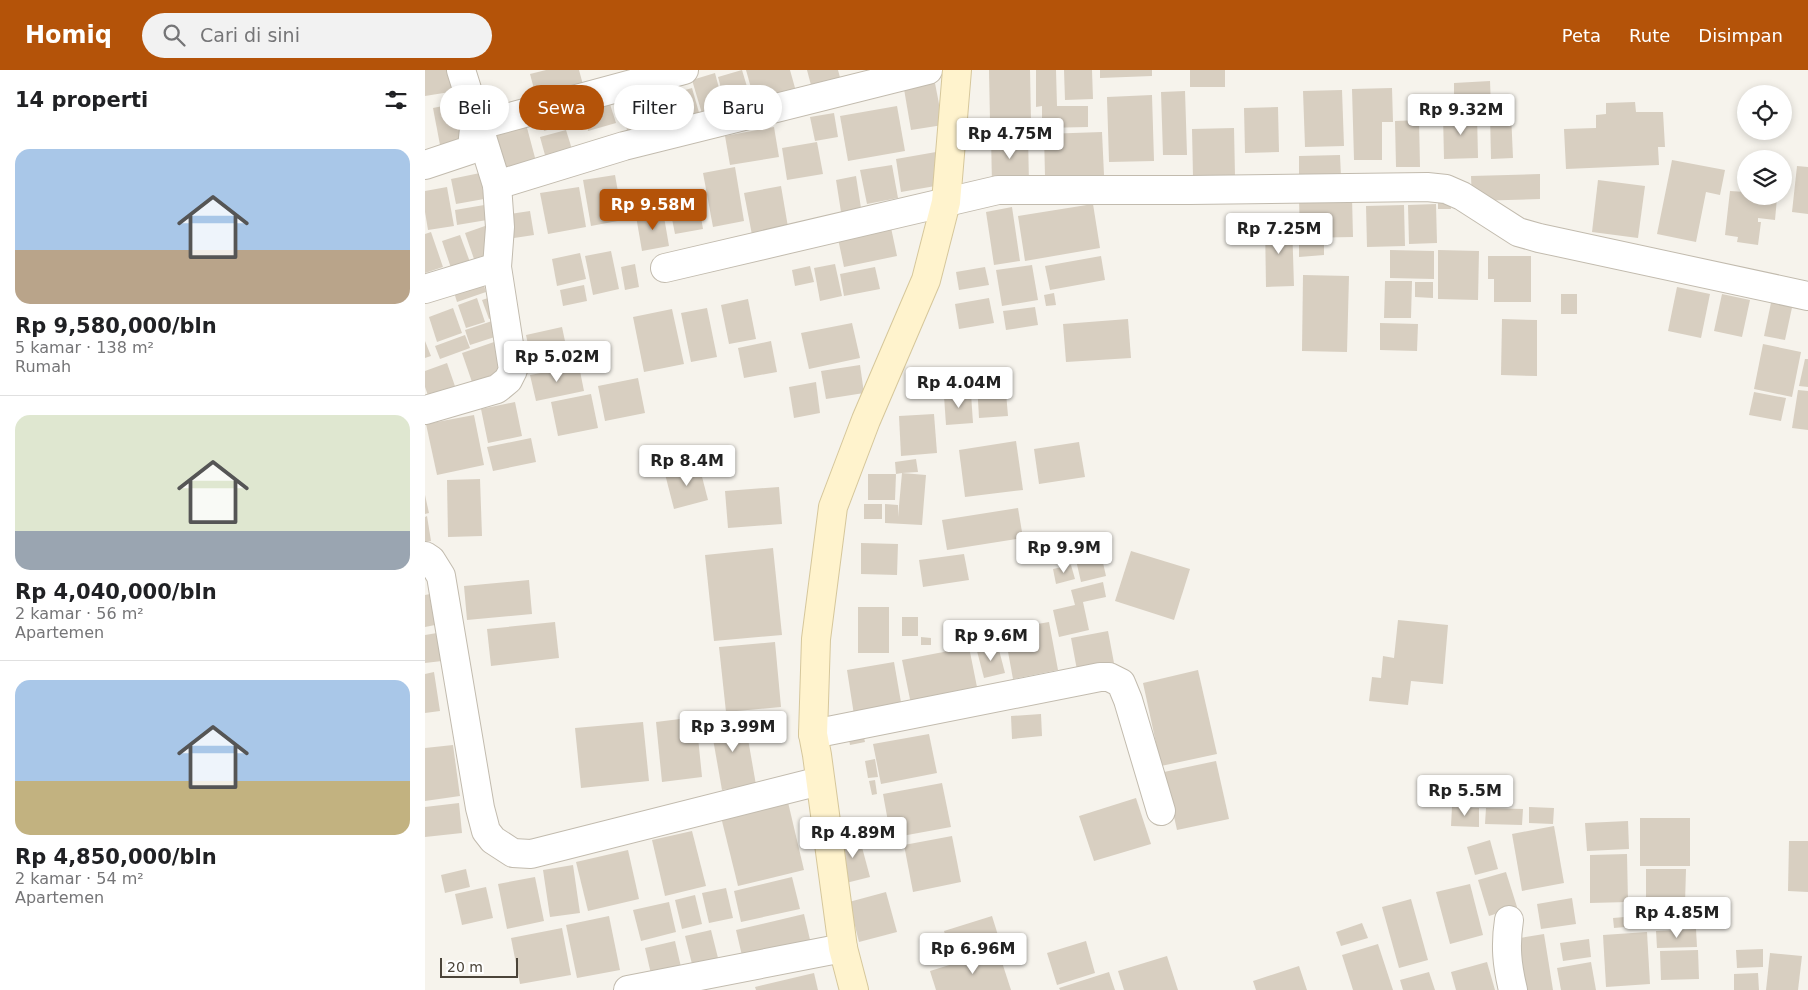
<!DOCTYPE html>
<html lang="id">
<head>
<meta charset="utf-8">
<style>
  body { margin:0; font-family:"DejaVu Sans",sans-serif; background:#f2f2f2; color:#202124; height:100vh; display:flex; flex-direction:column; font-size:19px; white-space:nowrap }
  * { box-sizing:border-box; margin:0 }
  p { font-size:16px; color:#757577 }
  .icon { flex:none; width:28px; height:28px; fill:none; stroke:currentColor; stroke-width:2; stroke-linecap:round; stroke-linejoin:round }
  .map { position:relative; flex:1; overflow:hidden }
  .side { display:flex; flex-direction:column; background:#fff; width:425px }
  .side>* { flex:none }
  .top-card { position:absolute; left:15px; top:15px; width:475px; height:45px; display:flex; gap:10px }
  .fabs { position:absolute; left:1312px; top:15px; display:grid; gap:10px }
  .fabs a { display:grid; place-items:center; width:55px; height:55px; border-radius:50%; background:#fff; box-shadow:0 2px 8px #0003; font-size:25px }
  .scale { position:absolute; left:15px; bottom:12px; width:78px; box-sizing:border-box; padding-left:5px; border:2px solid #4b4439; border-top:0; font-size:14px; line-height:18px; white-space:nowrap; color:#4b4439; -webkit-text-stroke:4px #fff; paint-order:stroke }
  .price { position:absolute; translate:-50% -42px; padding:0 11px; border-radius:5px; background:#fff; color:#222; font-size:16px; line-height:32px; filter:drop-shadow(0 1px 2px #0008) }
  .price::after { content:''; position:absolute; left:50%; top:30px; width:15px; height:11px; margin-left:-8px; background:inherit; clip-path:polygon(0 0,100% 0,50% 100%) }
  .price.current { background:#b45309; color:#fff }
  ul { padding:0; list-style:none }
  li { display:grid; align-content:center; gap:10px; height:265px; padding:0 15px }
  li+li { border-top:1px solid #e0e0e0 }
  li span { display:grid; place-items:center; height:155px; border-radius:15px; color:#555 }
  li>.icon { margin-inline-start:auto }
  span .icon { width:90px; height:90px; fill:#fffc; stroke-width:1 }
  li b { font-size:21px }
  h2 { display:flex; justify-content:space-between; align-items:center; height:60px; padding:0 15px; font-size:21px }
  .chip { padding:0 18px; border-radius:22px; background:#fff; box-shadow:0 2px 8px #0003; font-size:18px; line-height:45px }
  .chip.current { background:#b45309; color:#fff }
  header { display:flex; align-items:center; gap:30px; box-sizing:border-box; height:70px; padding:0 25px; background:#b45309; color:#fff }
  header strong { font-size:24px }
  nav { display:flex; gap:28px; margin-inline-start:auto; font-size:18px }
  .search { width:350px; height:45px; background:#f2f2f2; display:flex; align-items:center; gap:12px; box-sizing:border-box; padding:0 18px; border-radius:28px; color:#757577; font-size:19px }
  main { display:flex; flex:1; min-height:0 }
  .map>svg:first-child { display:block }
  .building { fill:#d8cfc1 }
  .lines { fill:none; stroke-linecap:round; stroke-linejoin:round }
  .street-casing { stroke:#c2bbae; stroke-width:30 }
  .secondary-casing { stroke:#d6c79b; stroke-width:30 }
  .street { stroke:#fff; stroke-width:28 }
  .secondary { stroke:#fff3cd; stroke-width:28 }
</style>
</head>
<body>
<header>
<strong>Homiq</strong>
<div class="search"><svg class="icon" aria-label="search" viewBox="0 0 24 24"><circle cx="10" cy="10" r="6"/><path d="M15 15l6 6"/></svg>Cari di sini</div>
<nav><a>Peta</a><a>Rute</a><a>Disimpan</a></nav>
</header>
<main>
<section class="side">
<h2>14 properti<svg class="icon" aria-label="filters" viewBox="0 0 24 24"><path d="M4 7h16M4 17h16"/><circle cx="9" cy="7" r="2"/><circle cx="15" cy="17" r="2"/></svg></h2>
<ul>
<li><span style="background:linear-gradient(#a9c7e8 65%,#b9a48a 0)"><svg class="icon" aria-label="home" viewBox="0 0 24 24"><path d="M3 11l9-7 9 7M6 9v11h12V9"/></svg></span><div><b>Rp 9,580,000/bln</b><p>5 kamar · 138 m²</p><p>Rumah</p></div></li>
<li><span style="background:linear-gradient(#dfe7d0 75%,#9aa5b1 0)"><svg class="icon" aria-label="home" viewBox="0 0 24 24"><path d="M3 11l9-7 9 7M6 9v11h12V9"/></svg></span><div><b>Rp 4,040,000/bln</b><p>2 kamar · 56 m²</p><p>Apartemen</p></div></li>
<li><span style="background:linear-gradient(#a9c7e8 65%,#c2b280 0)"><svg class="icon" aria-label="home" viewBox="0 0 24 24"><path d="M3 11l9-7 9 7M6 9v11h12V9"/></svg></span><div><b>Rp 4,850,000/bln</b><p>2 kamar · 54 m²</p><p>Apartemen</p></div></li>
</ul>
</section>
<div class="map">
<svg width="1383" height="920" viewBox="0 0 1383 920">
  <rect width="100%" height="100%" fill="#f6f3ec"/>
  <g class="building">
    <path d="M0,0H27L31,21L0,26Z"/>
    <path d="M121,0H154L160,22L113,34L105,4Z"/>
    <path d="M317,0L326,30L301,36L293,7Z"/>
    <path d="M321,0H365L372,25L331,36Z"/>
    <path d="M382,0H413L416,11L387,19Z"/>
    <path d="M564,0H605L606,51L565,52Z"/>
    <path d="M611,0H631L632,36H663V57L617,58V36L611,37Z"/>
    <path d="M639,0H667L668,29L640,30Z"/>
    <path d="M675,0H727V6L675,8Z"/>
    <rect x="765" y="0" width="35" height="17"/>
    <path d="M290,3L300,41L278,47L267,10Z"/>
    <path d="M1065,11L1066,37L1029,38V13Z"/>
    <path d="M510,13L518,55L486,60L479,19Z"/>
    <path d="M267,18L275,46L250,52L243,25Z"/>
    <path d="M967,18L968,52H957V90H929L927,19Z"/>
    <path d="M917,20L919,76L880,77L878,21Z"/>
    <path d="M760,21L762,85H738L736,22Z"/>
    <path d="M234,24L244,60L205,71L195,34Z"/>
    <path d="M727,25L729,91L684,92L682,27Z"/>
    <path d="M1210,32L1211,42H1238L1240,77H1233L1234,95L1141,99L1139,59L1171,58V45L1181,44V33Z"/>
    <path d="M33,33L40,71L15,75L8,38Z"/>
    <path d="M185,34L191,53L163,61L158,41Z"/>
    <path d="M472,36L480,81L423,91L415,46Z"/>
    <path d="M853,37L854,82L820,83L819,38Z"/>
    <path d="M148,39L152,52L119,61L115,48Z"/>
    <path d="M409,43L413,67L390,71L385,47Z"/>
    <path d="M1052,43L1053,88L1019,89L1018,44Z"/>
    <path d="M1065,43H1086L1088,88L1066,89Z"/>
    <path d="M994,50L995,97H971L970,51Z"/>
    <path d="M101,54L113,99L77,109L65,64Z"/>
    <path d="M349,57L354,87L305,95L300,66Z"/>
    <path d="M809,58L810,106L768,107L767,59Z"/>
    <path d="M141,60L150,89L123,96L115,67Z"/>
    <path d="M677,62L679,105L620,106L619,64Z"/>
    <path d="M603,64L604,115L567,116L566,65Z"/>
    <path d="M392,72L398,104L362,110L357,78Z"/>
    <path d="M511,82L516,115L476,122L471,89Z"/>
    <path d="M915,85L916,107L874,108V86Z"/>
    <path d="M1247,90L1300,100L1295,125L1281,122L1271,172L1232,164Z"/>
    <path d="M467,95L473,128L442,134L435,100Z"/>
    <path d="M1372,96L1383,97V144L1367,142Z"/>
    <path d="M310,97L319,151L288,157L278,103Z"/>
    <path d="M55,103L59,129L31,134L26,109Z"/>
    <path d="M1115,104V129L1047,131L1046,106Z"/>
    <path d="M190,105L198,150L166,156L158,110Z"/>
    <path d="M431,106L436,138L416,142L411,110Z"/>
    <path d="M1173,110L1220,116L1213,168L1167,162Z"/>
    <path d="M356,116L364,163L328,170L319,123Z"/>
    <path d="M22,117L29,156L3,160L0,142V121Z"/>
    <path d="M154,117L161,157L123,164L115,123Z"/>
    <path d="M1305,121L1321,122V126L1352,128L1350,150L1333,148V152H1336L1333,175L1312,172L1313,167L1300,165Z"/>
    <path d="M272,124L278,159L250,164L243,129Z"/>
    <path d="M1025,125L1026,139H1013V131H1006V126Z"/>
    <path d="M927,127L928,167L875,168L874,128Z"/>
    <path d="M65,134L68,149L32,155L30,140Z"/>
    <path d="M668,134L675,178L600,191L593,146Z"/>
    <path d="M1011,134L1012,173L984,174L983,135Z"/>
    <path d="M979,135L980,176L942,177L941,136Z"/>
    <path d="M587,137L595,191L569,195L561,142Z"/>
    <path d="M105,141L109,165L89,168L85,144Z"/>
    <path d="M238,141L244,176L217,181L211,146Z"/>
    <path d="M465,153L472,186L419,197L412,164Z"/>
    <path d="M867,153L869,216L841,217L840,154Z"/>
    <path d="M60,156L69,182L49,189L40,163Z"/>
    <path d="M6,162L18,197L0,203V164Z"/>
    <path d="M35,165L45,192L26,198L17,171Z"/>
    <path d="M899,173V185L874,187V175Z"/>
    <path d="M965,180L1009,181V209L965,208Z"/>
    <path d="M1013,180L1054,181L1053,230L1013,229Z"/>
    <path d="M186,181L194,219L168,225L160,186Z"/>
    <path d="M155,183L161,209L132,216L127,189Z"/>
    <path d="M676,186L680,210L625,220L620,196Z"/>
    <path d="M1063,186H1106V232H1069V209H1063Z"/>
    <path d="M210,194L214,217L200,220L196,197Z"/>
    <path d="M410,194L417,226L395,231L389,198Z"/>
    <path d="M607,195L613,230L577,236L571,200Z"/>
    <path d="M385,196L389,212L370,216L367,200Z"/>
    <path d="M450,197L455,219L419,226L415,204Z"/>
    <path d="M560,197L564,215L534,220L531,202Z"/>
    <path d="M878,205L924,206L922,282L877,281Z"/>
    <path d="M57,209L61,222L32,232L28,219Z"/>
    <path d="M960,211H987L986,248H959Z"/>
    <path d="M990,212H1008V228L990,227Z"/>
    <path d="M159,215L162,231L138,236L135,220Z"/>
    <path d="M1252,217L1285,224L1276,268L1243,261Z"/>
    <path d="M629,223L631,235L621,236L619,225Z"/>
    <rect x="1136" y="224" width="16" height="20"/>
    <path d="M1297,224L1325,230L1317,267L1289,261Z"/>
    <path d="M72,225L78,244L64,249L57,230Z"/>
    <path d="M52,228L60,252L41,258L33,235Z"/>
    <path d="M564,228L569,253L534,259L530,234Z"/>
    <path d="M1347,228L1368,233L1360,270L1339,266Z"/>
    <path d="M323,229L331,269L304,274L296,235Z"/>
    <path d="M610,237L613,255L581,260L578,241Z"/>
    <path d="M28,238L37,263L12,272L4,247Z"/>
    <path d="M282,238L292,287L266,292L256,243Z"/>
    <path d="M247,239L259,294L219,302L208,247Z"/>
    <path d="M76,248L82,263L45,275L40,260Z"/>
    <path d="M703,249L706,288L641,292L638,254Z"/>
    <path d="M1077,249L1112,250V306L1076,305Z"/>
    <path d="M427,253L435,288L384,299L376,263Z"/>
    <path d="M955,253L993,254L992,281L955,280Z"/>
    <path d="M137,257L144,290L108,298L101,265Z"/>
    <path d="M40,265L45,278L15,289L10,276Z"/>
    <path d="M0,271L6,286L0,288Z"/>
    <path d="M346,271L352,302L319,308L313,278Z"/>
    <path d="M69,272L79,301L47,312L37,283Z"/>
    <path d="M1338,274L1376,282L1367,327L1329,319Z"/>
    <path d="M1380,289H1383V317L1374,316Z"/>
    <path d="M22,293L32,322L5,331L0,317V301Z"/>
    <path d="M435,295L439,323L401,329L396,301Z"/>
    <path d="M154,296L159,321L111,331L105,305Z"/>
    <path d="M213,308L220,343L180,351L173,316Z"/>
    <path d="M580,311L583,346L554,348L552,313Z"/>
    <path d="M391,312L395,343L369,348L364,317Z"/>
    <path d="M1373,320L1383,321V360L1367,358Z"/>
    <path d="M1329,322L1361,328L1356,351L1324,345Z"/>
    <path d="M166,324L173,358L133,366L126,332Z"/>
    <path d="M546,324L548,353L521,355L519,326Z"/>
    <path d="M90,332L97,366L63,373L56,339Z"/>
    <path d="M509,344L512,383L476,386L474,346Z"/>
    <path d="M49,345L59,395L12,405L1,354Z"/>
    <path d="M106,368L111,392L68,401L62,377Z"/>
    <path d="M591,371L598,420L540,427L534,380Z"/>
    <path d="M654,372L660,407L614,414L609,379Z"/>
    <path d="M491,389L493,402L477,403L501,405L497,455L460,453V434L473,435V447L477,403L471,404L470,392Z"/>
    <path d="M274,395L283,430L249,439L240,404Z"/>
    <path d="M443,404H471L470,430H443Z"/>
    <path d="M55,409L57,466L23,467L22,410Z"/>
    <path d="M354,417L357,454L303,458L300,421Z"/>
    <path d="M0,425L4,443L0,444Z"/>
    <rect x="439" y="434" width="18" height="15"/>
    <path d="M593,438L598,468L522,480L517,450Z"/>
    <path d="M2,446L6,471L0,472V447Z"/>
    <path d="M436,473L473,474L472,505L436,504Z"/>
    <path d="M348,478L357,565L289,571L280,485Z"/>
    <path d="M706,481L765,499L749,550L690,531Z"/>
    <path d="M539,484L544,510L498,517L494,490Z"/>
    <path d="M676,484L681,506L656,512L651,490Z"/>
    <path d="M646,495L650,509L631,514L628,499Z"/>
    <path d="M104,510L107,544L42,550L39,516Z"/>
    <path d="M678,512L681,527L658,532L664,560L634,567L628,540L650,535L646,520Z"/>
    <path d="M5,524L10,555L0,557V525Z"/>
    <rect x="433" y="537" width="31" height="46"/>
    <rect x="477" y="547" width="16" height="19"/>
    <path d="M973,550L1023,555L1018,614L986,611L983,635L944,631L947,607L956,608L958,586L969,588Z"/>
    <path d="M130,552L134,588L66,596L62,559Z"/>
    <path d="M624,552L633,600L588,609L579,560Z"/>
    <path d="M683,561L689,593L652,600L646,568Z"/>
    <path d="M12,563L17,591L0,593V565Z"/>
    <path d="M496,567L506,568V575H496Z"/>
    <path d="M350,572L356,637L301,642L294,577Z"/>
    <path d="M573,576L580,603L559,608L552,581Z"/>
    <path d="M544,577L554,627L487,639L477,590Z"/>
    <path d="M469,592L477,638L429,645L422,600Z"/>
    <path d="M773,600L792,684L736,696L718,613Z"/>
    <path d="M9,602L15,641L0,643V604Z"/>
    <path d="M616,644L617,666L587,669L586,646Z"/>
    <path d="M319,646L331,715L297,720L285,652Z"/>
    <path d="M271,647L277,707L237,712L231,652Z"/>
    <path d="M218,652L224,711L156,718L150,658Z"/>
    <path d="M438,663L440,672L425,675L423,665Z"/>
    <path d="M504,664L512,703L456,714L448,674Z"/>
    <path d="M28,675L35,726L0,731V678Z"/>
    <path d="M450,689L453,707L443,708L440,691Z"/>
    <path d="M791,691L804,749L752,760L739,702Z"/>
    <path d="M450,710L452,724L447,725L444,711Z"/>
    <path d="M517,713L526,757L466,768L458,724Z"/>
    <path d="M362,728L379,800L313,816L295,743Z"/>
    <path d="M711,728L726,774L669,791L654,746Z"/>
    <path d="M34,733L37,763L0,767V737Z"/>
    <path d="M1027,737L1054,738V757L1026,756Z"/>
    <path d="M1104,737L1129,738L1128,754L1104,753Z"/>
    <path d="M1061,738L1098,739L1097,755L1060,754Z"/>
    <rect x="1215" y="748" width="50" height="48"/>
    <path d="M1203,751L1204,779L1162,781L1160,753Z"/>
    <path d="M1129,756L1139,813L1097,821L1087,764Z"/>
    <path d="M267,761L281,816L240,826L227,770Z"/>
    <path d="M434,766L445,807L421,813L410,772Z"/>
    <path d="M527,766L536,812L488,822L479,775Z"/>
    <path d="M1065,770L1073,799L1050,805L1042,777Z"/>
    <path d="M1364,771H1383V822L1363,821Z"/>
    <path d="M203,780L214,829L163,841L151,792Z"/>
    <path d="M1202,784L1203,832L1165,833V785Z"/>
    <path d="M148,795L155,843L125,847L118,800Z"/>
    <path d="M41,799L45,817L20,823L16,805Z"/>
    <path d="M1221,799H1261L1260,834H1221Z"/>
    <path d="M1081,802L1092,837L1064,846L1053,810Z"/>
    <path d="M110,807L119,851L82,859L73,814Z"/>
    <path d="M367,807L375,839L316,852L309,821Z"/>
    <path d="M1045,814L1058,865L1025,874L1011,822Z"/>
    <path d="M61,817L68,848L37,855L30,824Z"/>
    <path d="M301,818L308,848L284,853L277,823Z"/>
    <path d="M461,822L472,862L434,872L424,832Z"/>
    <path d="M270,825L277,854L257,859L250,830Z"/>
    <path d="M1147,828L1151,854L1116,859L1112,834Z"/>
    <path d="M986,829L1003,890L974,898L957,837Z"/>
    <path d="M244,832L251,862L216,871L208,840Z"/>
    <path d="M379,844L386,874L318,890L311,860Z"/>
    <path d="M184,846L195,900L152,908L141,855Z"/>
    <path d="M567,846L576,875L528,890L519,861Z"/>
    <path d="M1211,846L1212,856L1189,858L1188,848Z"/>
    <path d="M937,853L943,868L916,876L911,862Z"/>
    <path d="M137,858L146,905L95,914L86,868Z"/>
    <path d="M1271,859L1272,877L1232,878L1231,861Z"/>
    <path d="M286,860L294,892L268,898L260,866Z"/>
    <path d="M1222,862L1225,914L1181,917L1178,865Z"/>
    <path d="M1119,864L1128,920H1097L1089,869Z"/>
    <path d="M1164,869L1166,887L1138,891L1135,873Z"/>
    <path d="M250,871L256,897L226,904L220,878Z"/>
    <path d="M661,871L670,903L632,915L622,883Z"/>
    <path d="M953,874L968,920H928L917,885Z"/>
    <path d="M1338,879V897L1312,898L1311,880Z"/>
    <path d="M573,880L586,920H511L505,901Z"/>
    <path d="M1273,880L1274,909L1236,910L1235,881Z"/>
    <path d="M1345,883L1377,886L1373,920H1341Z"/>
    <path d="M742,886L753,920H699L693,901Z"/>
    <path d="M1062,892L1070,920H1031L1026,902Z"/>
    <path d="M1166,892L1171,920H1136L1132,898Z"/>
    <path d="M874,896L882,920H831L828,911Z"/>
    <path d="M684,902L690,920H635L634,918Z"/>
    <path d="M1004,902L1010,920H978L975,910Z"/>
    <path d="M389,903L393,920H331L330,917Z"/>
    <path d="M1333,903L1334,920H1309V904Z"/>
  </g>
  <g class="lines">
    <g class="street-casing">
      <g id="street">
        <path d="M0,95L45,80L47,77L49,59L55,55L259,0"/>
        <path d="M72,115L199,76L503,0"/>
        <path d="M240,198L573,120H765L1002,117L1021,119L1037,126L1093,162L1114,168L1383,226"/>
        <path d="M0,219L72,197"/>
        <path d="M0,340L72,319L83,310L88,300L72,197L75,157L72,115L36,0"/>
        <path d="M0,486L6,490L16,506L55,738L61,761L68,770L88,783L106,784L395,711"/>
        <path d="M388,664L675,607H684L696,613L703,630L736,741"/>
        <path d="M1084,850C1080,876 1082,895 1088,920"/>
        <path d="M203,920L418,878"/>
      </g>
    </g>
    <g class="secondary-casing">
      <path id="secondary" d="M429,920L418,878L392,685L388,664L391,569L408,437L441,350L501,210L521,132L532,0"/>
    </g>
    <use href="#street" class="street"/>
    <use href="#secondary" class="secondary"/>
  </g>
</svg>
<div class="fabs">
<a><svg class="icon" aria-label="locate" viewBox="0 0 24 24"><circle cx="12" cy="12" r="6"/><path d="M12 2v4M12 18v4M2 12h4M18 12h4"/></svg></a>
<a><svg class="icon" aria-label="layers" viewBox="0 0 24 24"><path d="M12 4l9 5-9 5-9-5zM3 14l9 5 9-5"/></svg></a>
</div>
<div class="scale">20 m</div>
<b class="price" style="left:1036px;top:66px">Rp 9.32M</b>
<b class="price" style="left:585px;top:90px">Rp 4.75M</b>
<b class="price current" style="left:228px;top:161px">Rp 9.58M</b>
<b class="price" style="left:854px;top:185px">Rp 7.25M</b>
<b class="price" style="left:132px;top:313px">Rp 5.02M</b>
<b class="price" style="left:534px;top:339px">Rp 4.04M</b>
<b class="price" style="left:262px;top:417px">Rp 8.4M</b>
<b class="price" style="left:639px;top:504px">Rp 9.9M</b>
<b class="price" style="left:566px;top:592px">Rp 9.6M</b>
<b class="price" style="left:308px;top:683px">Rp 3.99M</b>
<b class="price" style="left:1040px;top:747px">Rp 5.5M</b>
<b class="price" style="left:428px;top:789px">Rp 4.89M</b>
<b class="price" style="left:1252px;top:869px">Rp 4.85M</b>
<b class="price" style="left:548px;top:905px">Rp 6.96M</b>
<div class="top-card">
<a class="chip">Beli</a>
<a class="chip current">Sewa</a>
<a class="chip">Filter</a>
<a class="chip">Baru</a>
</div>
</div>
</main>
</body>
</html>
